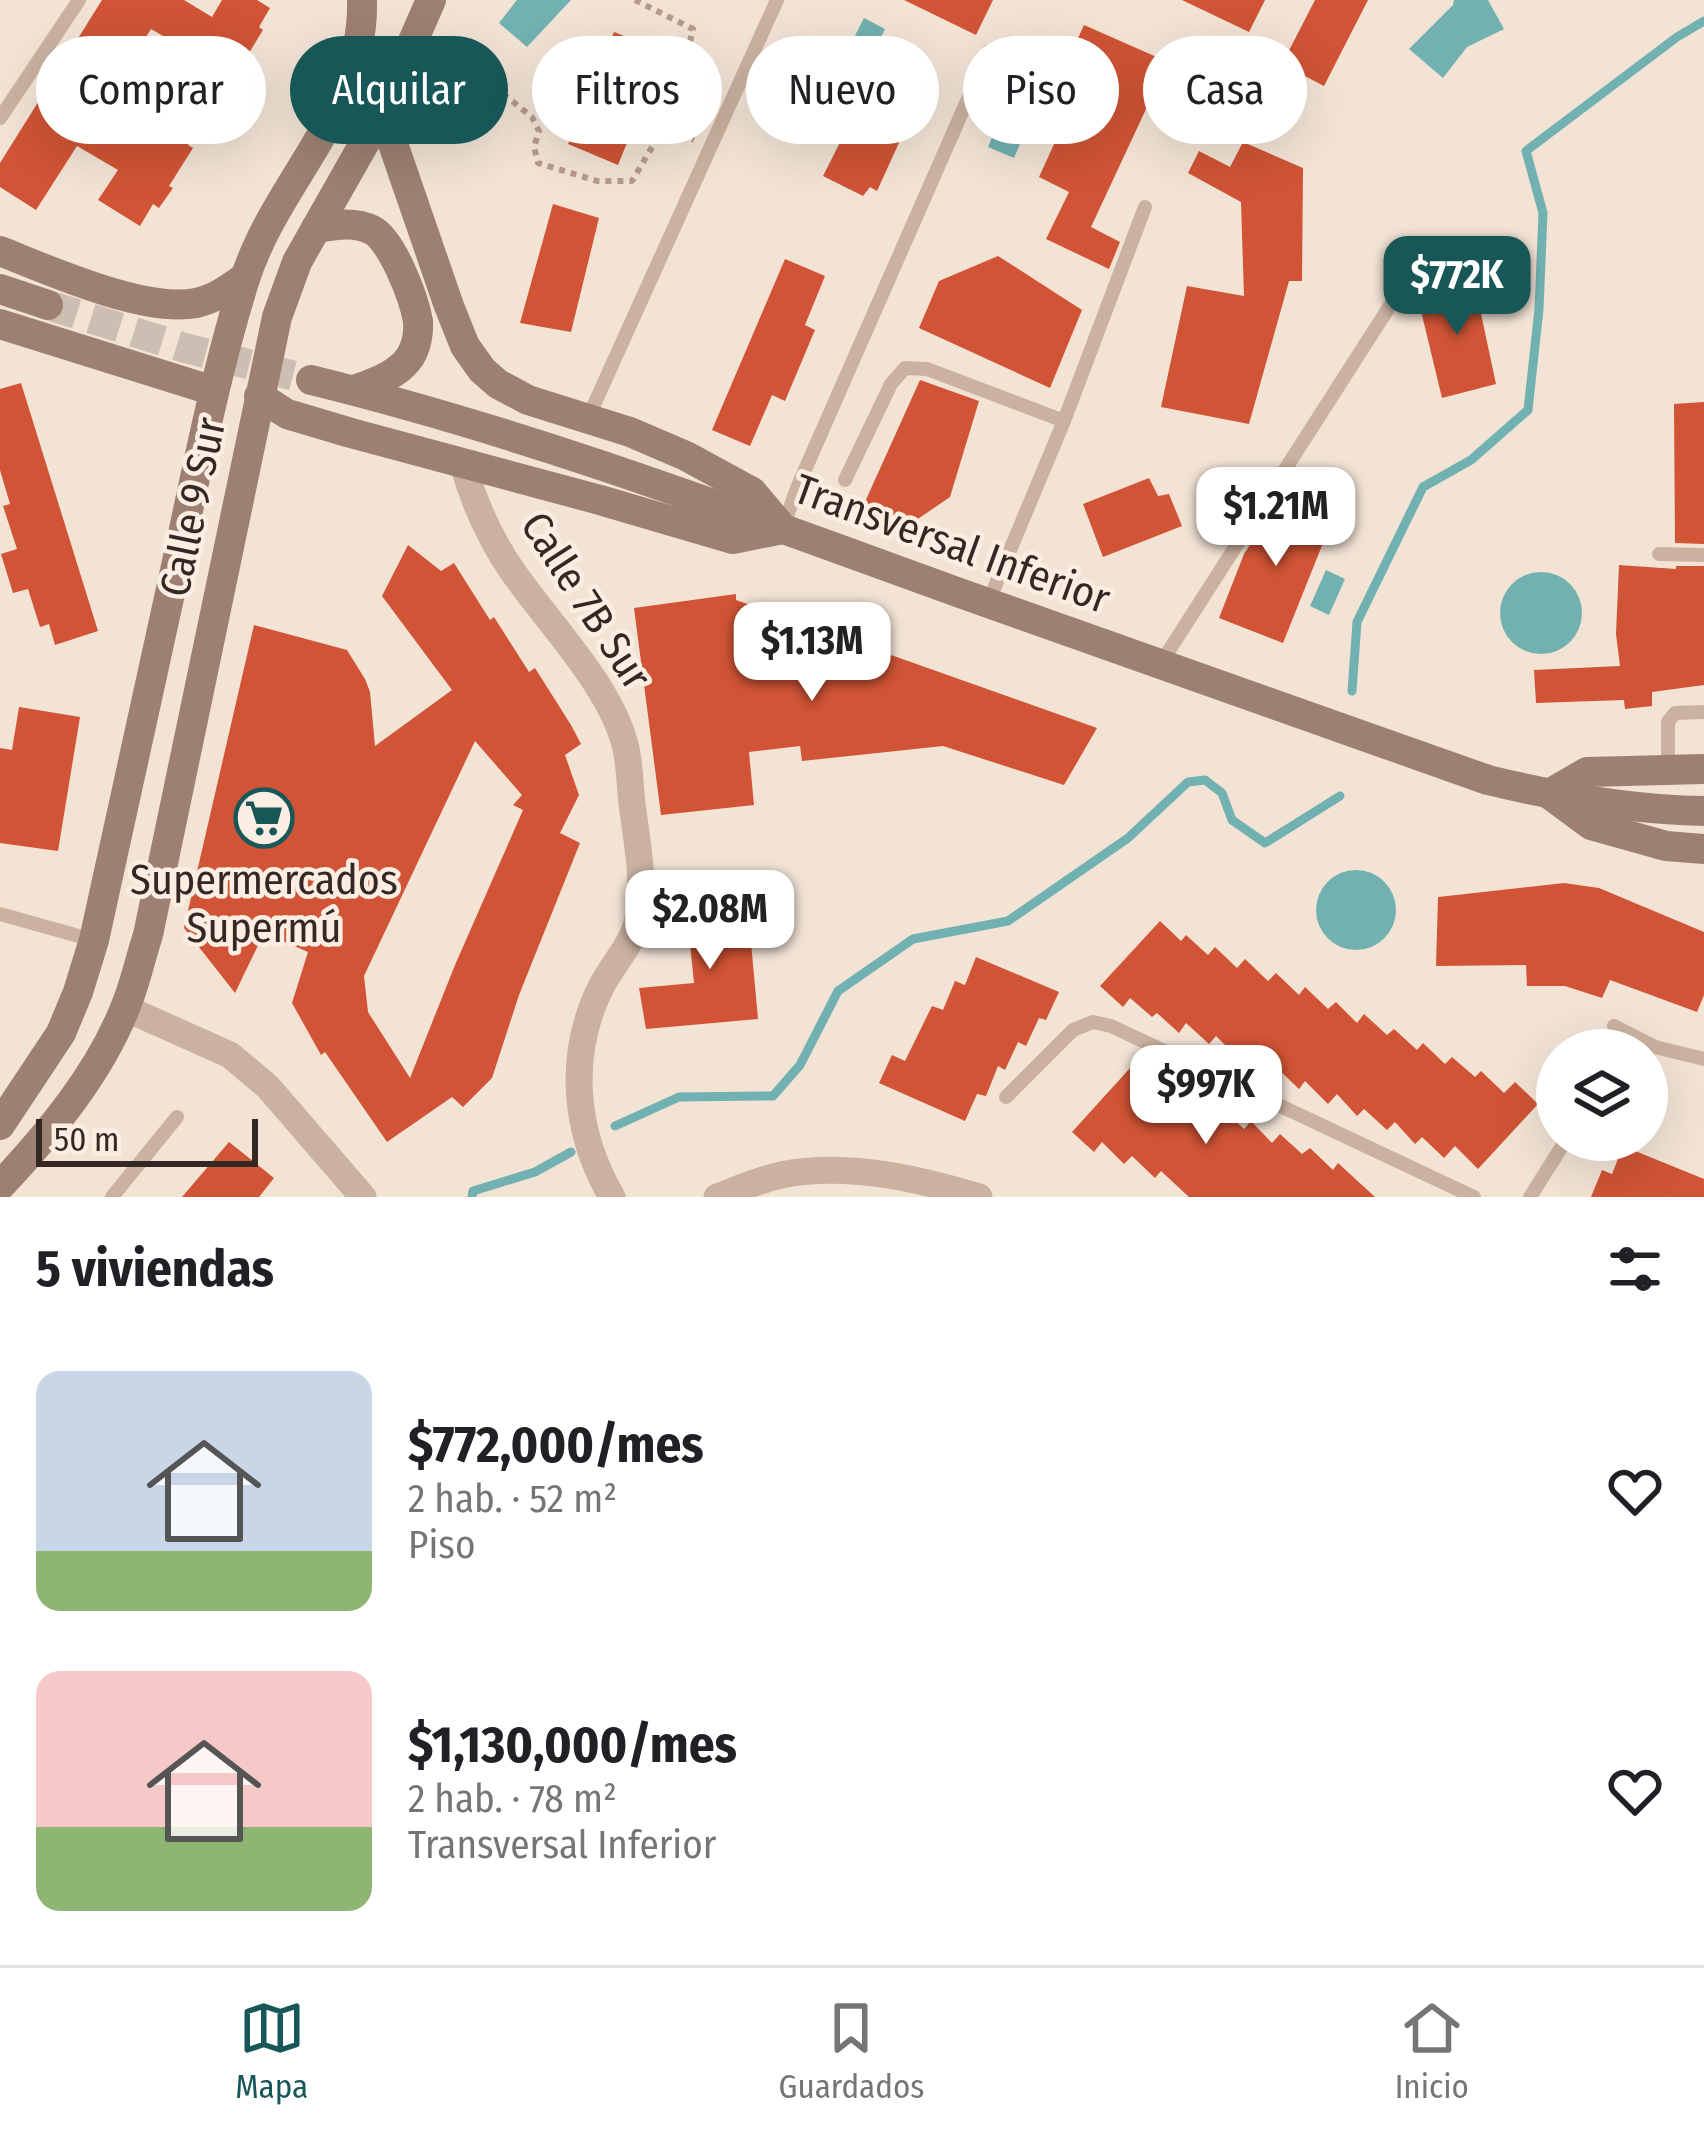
<!DOCTYPE html>
<html lang="es">
<head>
<meta charset="utf-8">
<style>
  body { margin:0; font-family:"Fira Sans Condensed",sans-serif; background:#f2f2f2; color:#202124; height:100vh; display:flex; flex-direction:column; font-size:45px; white-space:nowrap }
  * { box-sizing:border-box; margin:0 }
  p { font-size:39px; color:#757577 }
  .icon { flex:none; width:66px; height:66px; fill:none; stroke:currentColor; stroke-width:2; stroke-linecap:round; stroke-linejoin:round }
  .map { position:relative; height:1197px; overflow:hidden }
  .drawer { display:flex; flex-direction:column; background:#fff; flex:1 }
  .drawer>* { flex:none }
  .top-card { position:absolute; left:36px; top:36px; width:1632px; height:108px; display:flex; gap:24px }
  .fabs { position:absolute; left:1536px; top:1029px; display:grid; gap:24px }
  .fabs a { display:grid; place-items:center; width:132px; height:132px; border-radius:50%; background:#fff; box-shadow:0 12px 48px #0002; font-size:60px }
  .scale { position:absolute; left:36px; bottom:30px; width:222px; box-sizing:border-box; padding-left:12px; border:6px solid #342824; border-top:0; font-size:33px; line-height:42px; white-space:nowrap; color:#342824; -webkit-text-stroke:9px #faede1; paint-order:stroke }
  .price { position:absolute; translate:-50% -102px; padding:0 27px; border-radius:24px; background:#fff; color:#222; font-size:39px; line-height:78px; filter:drop-shadow(0 3px 6px #0008) }
  .price::after { content:''; position:absolute; left:50%; top:72px; width:36px; height:27px; margin-left:-18px; background:inherit; clip-path:polygon(0 0,100% 0,50% 100%) }
  .price.current { background:#175758; color:#fff }
  ul { padding:0; list-style:none }
  li { display:flex; align-items:center; gap:36px; height:300px; padding:0 36px }
  li span { display:grid; place-items:center; flex:none; width:336px; height:240px; border-radius:24px; color:#555 }
  li>.icon { margin-inline-start:auto }
  span .icon { width:144px; height:144px; fill:#fffc; stroke-width:1 }
  li b { font-size:51px }
  h2 { display:flex; justify-content:space-between; align-items:center; height:144px; padding:0 36px; font-size:51px }
  .tag { padding:0 42px; border-radius:54px; background:#fff; box-shadow:0 12px 48px #0002; font-size:42px; line-height:108px }
  .tag.current { background:#175758; color:#fff }
  .tabs { display:flex; justify-content:space-around; align-items:center; height:168px; border-top:3px solid #e0e0e0; background:#fff; font-size:33px; color:#757577 }
  .tabs a { display:grid; justify-items:center; gap:6px }
  .tabs .current { color:#175758 }
  .map>svg:first-child { display:block }
  .water { fill:#72b1b1 }
  .lines { fill:none; stroke-linecap:round; stroke-linejoin:round }
  .stream { stroke:#72b1b1; stroke-width:9 }
  .building { fill:#d05435; fill-rule:evenodd }
  .secondary-tunnel { stroke:#ccbeb2; stroke-width:30; stroke-dasharray:30 15; stroke-linecap:butt }
  .path { stroke:#b79b8b; stroke-width:6; stroke-dasharray:6 6; stroke-linecap:butt }
  .lane { stroke:#cbb2a0; stroke-width:14 }
  .street { stroke:#cbb2a0; stroke-width:27 }
  .secondary { stroke:#9e8072; stroke-width:30 }
  .labels { text-anchor:middle; dominant-baseline:central; stroke-width:9; stroke-linejoin:round; paint-order:stroke }
  .street-label { font-size:42px; fill:#342824; stroke:#faede1 }
  .poi-label { font-size:42px; fill:#342824; stroke:#faede1 }
</style>
</head>
<body>
<div class="map">
<svg width="1704" height="1197" viewBox="0 0 1704 1197">
  <rect width="100%" height="100%" fill="#f2e3d5"/>
  <g class="water">
    <path d="M517,0H571L527,47L499,23Z"/>
    <path d="M1454,0H1488L1504,29L1467,47L1443,78L1409,49L1453,5Z"/>
    <path d="M864,18L885,29L862,75L841,63Z"/>
    <path d="M1001,115L1028,126L1014,158L988,147Z"/>
    <path d="M1326,570L1345,579L1329,615L1310,606Z"/>
    <circle cx="1541" cy="613" r="41"/>
    <circle cx="1356" cy="910" r="40"/>
  </g>
  <g class="lines">
    <g class="stream">
      <path d="M1352,691L1357,622L1423,487L1471,460L1528,410L1539,309L1543,213L1526,151L1677,37L1704,21"/>
      <path d="M615,1126L679,1097L773,1096L800,1065L838,991L913,939L1008,921L1128,838L1188,782L1205,780L1222,793L1232,820L1265,843L1340,796"/>
      <path d="M472,1197L473,1191L535,1172L571,1152"/>
    </g>
  </g>
  <g class="building">
    <path d="M102,0H184L212,17L222,0H257L270,8L259,27L263,30L240,68L243,70L229,90L219,84L194,124L199,127L188,145L193,148L169,186L173,188L159,208L153,204L140,226L98,200L118,170L77,146L36,210L0,187V163ZM151,29L189,51L140,136L99,110Z"/>
    <path d="M904,0H993L976,35Z"/>
    <path d="M1182,0H1265L1249,32Z"/>
    <path d="M1315,0H1368L1324,86L1282,64Z"/>
    <path d="M1084,25L1168,62L1091,227L1120,242L1109,269L1046,239L1069,192L1039,177L1055,142L1035,134Z"/>
    <path d="M614,32L664,52L618,165L568,144Z"/>
    <path d="M869,85L905,102L903,108L913,112L877,191L870,187L863,196L823,176Z"/>
    <path d="M1243,142L1303,168L1302,281H1289L1249,424L1161,407L1187,286L1244,296L1241,202L1188,173L1199,151L1230,167Z"/>
    <path d="M553,204L599,218L571,332L520,323Z"/>
    <path d="M998,256L1082,310L1050,388L919,328L939,281Z"/>
    <path d="M785,259L825,276L805,325L815,330L785,401L772,395L750,446L712,430Z"/>
    <path d="M1474,281L1496,384L1442,398L1416,290Z"/>
    <path d="M920,380L979,401L950,497L912,523L864,504Z"/>
    <path d="M21,383L98,631L55,645L49,624L40,627L28,589L13,593L1,554L17,549L3,506L10,504L0,470V389Z"/>
    <path d="M1704,402V544L1675,543L1674,404Z"/>
    <path d="M1149,478L1158,496L1169,494L1182,526L1103,557L1083,504Z"/>
    <path d="M1289,485L1321,499L1309,526L1327,533L1283,643L1219,618L1244,554L1272,511L1277,513Z"/>
    <path d="M408,545L441,571L454,563L490,620L494,617L529,672L535,668L571,725L581,744L565,755L579,795L560,833L580,843L519,995L492,1078L463,1107L452,1097L387,1142L325,1052L321,1055L292,1003L308,952L264,933L235,993L184,928L254,625L347,650L365,679L370,692L375,746L452,690L382,596ZM475,741L522,795L513,805L523,810L455,965L410,1078L368,1012L364,976Z"/>
    <path d="M1619,565L1676,569V566H1704V685L1652,692V706L1625,709L1624,700L1536,703L1534,670L1620,666L1616,634Z"/>
    <path d="M736,594V600L1097,728L1064,785L943,746L802,761L800,746L749,752L754,805L661,815L634,608Z"/>
    <path d="M19,707L80,717L58,851L0,843V748L12,750Z"/>
    <path d="M1564,883L1599,888L1704,932V995L1697,1012L1610,980L1602,998L1565,986H1527L1526,965L1436,966L1438,897Z"/>
    <path d="M747,899L758,1019L646,1029L639,988L694,983L686,904Z"/>
    <path d="M1160,921L1181,941L1186,935L1208,955L1215,947L1237,968L1245,959L1268,981L1276,973L1299,995L1305,987L1328,1009L1336,1002L1357,1023L1364,1014L1387,1035L1394,1029L1417,1050L1423,1043L1445,1064L1452,1057L1475,1077L1481,1071L1504,1093L1515,1082L1538,1104L1478,1169L1455,1146L1444,1158L1422,1137L1415,1144L1395,1122L1387,1130L1364,1109L1357,1116L1337,1094L1328,1104L1305,1081L1299,1089L1275,1066L1269,1074L1246,1052L1239,1059L1216,1036L1209,1044L1186,1023L1179,1033L1157,1013L1152,1017L1130,998L1123,1007L1100,986Z"/>
    <path d="M976,957L1059,992L1046,1020L1039,1018L1026,1046L1018,1042L1005,1070L998,1066L986,1096L977,1094L965,1121L879,1083L892,1055L905,1061L932,1006L943,1010L955,981L965,985Z"/>
    <path d="M1131,1067L1153,1087L1161,1078L1184,1100L1192,1092L1214,1114L1221,1107L1244,1129L1251,1121L1272,1143L1280,1134L1302,1154L1310,1148L1333,1170L1338,1163L1375,1197H1189L1161,1171L1155,1178L1132,1156L1124,1164L1102,1142L1094,1152L1072,1132Z"/>
    <path d="M229,1142L274,1178L259,1197H182Z"/>
    <path d="M1623,1146L1704,1179V1197H1591L1602,1170L1612,1174Z"/>
  </g>
  <g class="lines">
    <path class="secondary-tunnel" d="M48,305L185,348L311,380"/>
    <g class="path">
      <path d="M635,0L693,29L676,100L705,114"/>
      <path d="M503,94L532,117L539,131L534,147L538,163L597,181H632L664,127L694,140"/>
    </g>
    <g class="lane">
      <path d="M0,118L79,0"/>
      <path d="M588,418L777,0"/>
      <path d="M845,480L891,384L905,368L927,369L1064,421"/>
      <path d="M784,525L797,488L989,51"/>
      <path d="M1659,554L1704,555"/>
      <path d="M988,603L1064,421L1145,207"/>
      <path d="M1161,663L1402,287"/>
      <path d="M1668,772V722L1675,713L1704,712"/>
      <path d="M0,914L93,940"/>
      <path d="M1614,1026L1655,1047L1704,1059"/>
      <path d="M1006,1097L1073,1030L1093,1022L1111,1026L1474,1197"/>
      <path d="M112,1197L177,1117"/>
      <path d="M1530,1197L1566,1140"/>
    </g>
    <g class="street">
      <path d="M463,464C474,503 490,539 513,572C548,623 613,688 626,749C630,767 630,786 632,804C637,843 646,884 637,923C631,946 612,965 601,987C567,1055 574,1132 612,1197"/>
      <path d="M125,1008L230,1055L268,1087L363,1197"/>
      <path d="M717,1197C738,1189 759,1180 781,1175C846,1162 917,1178 979,1197"/>
    </g>
    <g class="secondary">
      <path d="M382,112L449,306L465,346L482,370L498,384L528,400L630,432L686,456L752,492L779,524"/>
      <path d="M316,228C335,225 354,221 372,230C392,240 414,298 418,321C419,333 416,347 410,357C397,376 373,383 354,390"/>
      <path d="M0,251C50,271 145,313 196,303C215,299 230,288 245,277"/>
      <path d="M0,289L48,305"/>
      <path d="M0,324L214,391"/>
      <path d="M311,380C532,434 744,515 957,592C1133,656 1311,717 1488,780C1558,797 1632,810 1704,811"/>
      <path d="M259,396L287,414L351,433L600,500L733,539L783,529"/>
      <path d="M1704,769L1587,772L1549,794L1591,825L1666,846L1704,849"/>
      <path d="M0,1125L61,1033L78,992L94,940C122,813 150,685 178,557C198,465 216,372 244,282C275,181 365,112 362,0"/>
      <path d="M0,1186C48,1135 99,1074 125,1008C135,985 140,959 148,935L277,317L297,262L382,112L431,0"/>
    </g>
  </g>
  <defs>
    <g id="supermarket-ring" transform="scale(3)"><circle r="9.5" fill="#faede1" stroke="#175758" stroke-width="1.5"/><path d="M-6-5.5h2.5l.6 2H6L4.5 2H-2.5L-4.4-4H-6ZM-1.5 3.2a1.3 1.3 0 1 0 .1 0ZM3 3.2a1.3 1.3 0 1 0 .1 0Z" fill="#175758"/></g>
  </defs>
  <g fill-rule="evenodd">
    <use href="#supermarket-ring" x="264" y="818"/>
  </g>
  <g class="labels">
    <g class="street-label">
      <text transform="translate(193 507) rotate(-78)">Calle 9 Sur</text>
      <text transform="translate(952 544) rotate(20)">Transversal Inferior</text>
      <text transform="translate(586 601) rotate(57)">Calle 7B Sur</text>
    </g>
    <g class="poi-label">
      <text x="264" y="880">Supermercados<tspan x="264" dy="48">Supermú</tspan></text>
    </g>
  </g>
</svg>
<div class="fabs">
<a><svg class="icon" aria-label="layers" viewBox="0 0 24 24"><path d="M12 4l9 5-9 5-9-5zM3 14l9 5 9-5"/></svg></a>
</div>
<div class="scale">50 m</div>
<b class="price current" style="left:1457px;top:338px">$772K</b>
<b class="price" style="left:1276px;top:569px">$1.21M</b>
<b class="price" style="left:812px;top:704px">$1.13M</b>
<b class="price" style="left:710px;top:972px">$2.08M</b>
<b class="price" style="left:1206px;top:1147px">$997K</b>
<div class="top-card">
<a class="tag">Comprar</a>
<a class="tag current">Alquilar</a>
<a class="tag">Filtros</a>
<a class="tag">Nuevo</a>
<a class="tag">Piso</a>
<a class="tag">Casa</a>
</div>
</div>
<section class="drawer">
<h2>5 viviendas<svg class="icon" aria-label="filters" viewBox="0 0 24 24"><path d="M4 7h16M4 17h16"/><circle cx="9" cy="7" r="2"/><circle cx="15" cy="17" r="2"/></svg></h2>
<ul>
<li><span style="background:linear-gradient(#c9d6e8 75%,#8fb573 0)"><svg class="icon" aria-label="home" viewBox="0 0 24 24"><path d="M3 11l9-7 9 7M6 9v11h12V9"/></svg></span><div><b>$772,000/mes</b><p>2 hab. · 52 m²</p><p>Piso</p></div><svg class="icon" aria-label="heart" viewBox="0 0 24 24"><path d="M12 20l-8-8c-3-5 5-10 8-4 3-6 11-1 8 4z"/></svg></li>
<li><span style="background:linear-gradient(#f6c9c9 65%,#8fb573 0)"><svg class="icon" aria-label="home" viewBox="0 0 24 24"><path d="M3 11l9-7 9 7M6 9v11h12V9"/></svg></span><div><b>$1,130,000/mes</b><p>2 hab. · 78 m²</p><p>Transversal Inferior</p></div><svg class="icon" aria-label="heart" viewBox="0 0 24 24"><path d="M12 20l-8-8c-3-5 5-10 8-4 3-6 11-1 8 4z"/></svg></li>
</ul>
</section>
<nav class="tabs">
<a class="current"><svg class="icon" aria-label="map" viewBox="0 0 24 24"><path d="M3 6l6-2 6 2 6-2v14l-6 2-6-2-6 2zM9 4v14M15 6v14"/></svg>Mapa</a>
<a><svg class="icon" aria-label="saved" viewBox="0 0 24 24"><path d="M7 4h10v16l-5-4-5 4z"/></svg>Guardados</a>
<a><svg class="icon" aria-label="home" viewBox="0 0 24 24"><path d="M3 11l9-7 9 7M6 9v11h12V9"/></svg>Inicio</a>
</nav>
</body>
</html>
